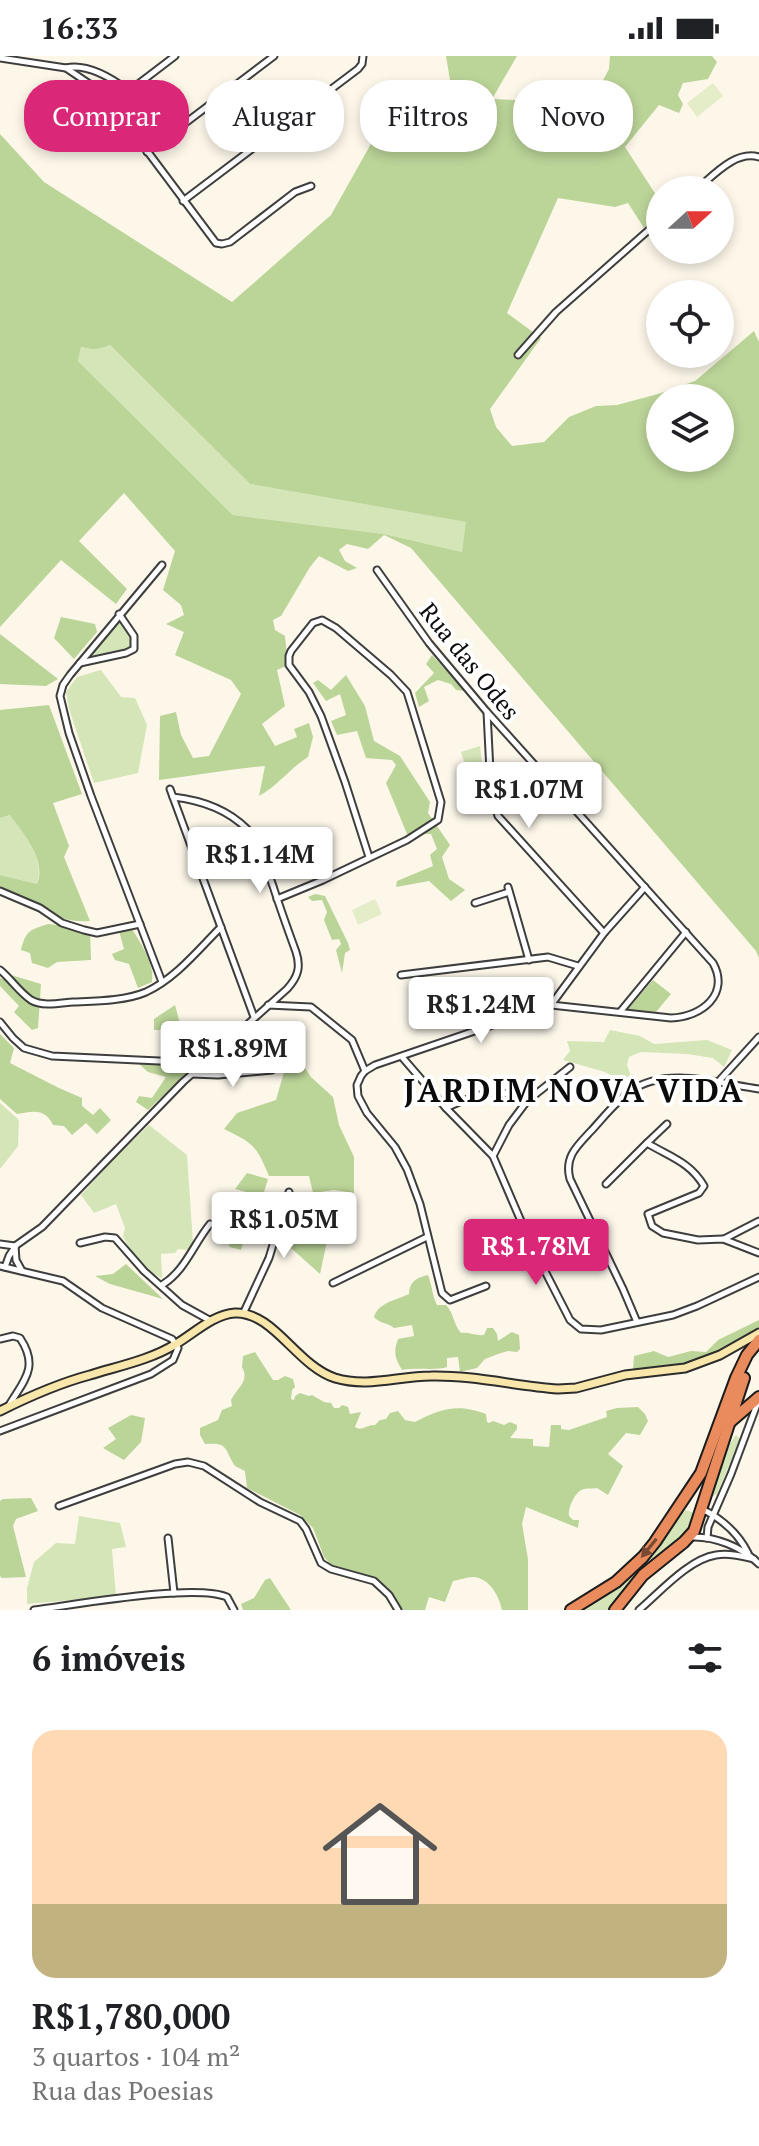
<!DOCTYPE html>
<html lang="pt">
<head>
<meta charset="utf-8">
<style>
  body { margin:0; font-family:"PT Serif",serif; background:#f2f2f2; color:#202124; height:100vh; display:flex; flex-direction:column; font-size:30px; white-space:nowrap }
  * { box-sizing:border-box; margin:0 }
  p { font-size:26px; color:#757577 }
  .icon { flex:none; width:44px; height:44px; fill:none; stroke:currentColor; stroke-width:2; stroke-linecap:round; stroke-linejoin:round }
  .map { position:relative; height:1554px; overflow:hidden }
  .panel { display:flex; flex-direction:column; background:#fff; flex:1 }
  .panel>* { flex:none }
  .banner { position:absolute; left:24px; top:24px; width:712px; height:72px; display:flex; gap:16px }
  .needle { width:52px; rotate:69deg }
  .tools { position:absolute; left:646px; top:120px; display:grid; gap:16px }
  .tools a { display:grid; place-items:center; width:88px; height:88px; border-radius:50%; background:#fff; box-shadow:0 4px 12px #0003; font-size:40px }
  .price { position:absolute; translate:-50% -68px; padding:0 18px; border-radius:8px; background:#fff; color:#222; font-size:26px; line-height:52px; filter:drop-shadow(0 2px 4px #0008) }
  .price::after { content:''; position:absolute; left:50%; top:48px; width:24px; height:18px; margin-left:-12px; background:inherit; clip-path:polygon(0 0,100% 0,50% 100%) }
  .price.active { background:#db2777; color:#fff }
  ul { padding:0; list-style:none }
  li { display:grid; align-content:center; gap:16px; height:424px; padding:0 32px }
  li+li { border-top:2px solid #e0e0e0 }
  li span { display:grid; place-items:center; height:248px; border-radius:24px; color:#555 }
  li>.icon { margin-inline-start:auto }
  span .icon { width:144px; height:144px; fill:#fffc; stroke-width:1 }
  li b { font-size:34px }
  h2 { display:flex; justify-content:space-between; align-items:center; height:96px; padding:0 32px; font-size:34px }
  .tag { padding:0 28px; border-radius:32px; background:#fff; box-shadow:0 4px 12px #0003; font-size:28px; line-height:72px }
  .tag.active { background:#db2777; color:#fff }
  .status { display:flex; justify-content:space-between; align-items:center; height:56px; padding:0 40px; background:#fff; direction:ltr }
  .status svg { height:22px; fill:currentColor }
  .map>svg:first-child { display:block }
  .green { fill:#d4e5b7 }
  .forest { fill:#bbd498; fill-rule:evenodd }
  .pitch { fill:#e5ecc8 }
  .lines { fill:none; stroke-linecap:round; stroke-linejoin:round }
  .street-casing { stroke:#3e3e3e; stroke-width:9 }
  .secondary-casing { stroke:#2d2d2d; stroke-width:11 }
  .highway-casing { stroke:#1c1c1c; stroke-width:14 }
  .street { stroke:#fff; stroke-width:5 }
  .secondary { stroke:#f9e6aa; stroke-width:7 }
  .highway { stroke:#e98b5c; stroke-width:10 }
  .oneway { fill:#7a4b34 }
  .labels { text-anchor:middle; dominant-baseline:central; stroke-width:8; stroke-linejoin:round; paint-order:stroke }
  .street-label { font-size:24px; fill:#0b0b0b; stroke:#fff }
  .district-label { font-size:32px; font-weight:bold; letter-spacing:2px; fill:#0b0b0b; stroke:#fff }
</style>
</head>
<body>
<div class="status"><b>16:33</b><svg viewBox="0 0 49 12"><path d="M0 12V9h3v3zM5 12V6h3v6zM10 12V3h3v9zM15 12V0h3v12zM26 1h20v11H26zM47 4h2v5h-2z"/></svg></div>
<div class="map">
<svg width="759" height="1554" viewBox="0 0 759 1554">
  <rect width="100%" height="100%" fill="#fdf7ea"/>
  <g class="green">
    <path d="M110,289L250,428L467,466L462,496L384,478L233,459L78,305L81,291C93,294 99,294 110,289Z"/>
    <path d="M119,558L131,575L134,593L79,608Z"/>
    <path d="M101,614L121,641L135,642L147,669L138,717L94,727L69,653L66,636L77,621Z"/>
    <path d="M480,690L485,734L473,736L461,696Z"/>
    <path d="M10,759C23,777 46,804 37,828L0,819V762Z"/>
    <path d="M610,974L640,980L654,988L707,984L732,994L724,1011L713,1002L687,998L641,996L629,1001L627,1009L633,1026L626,1027L605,1016L563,1004L570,995L567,985L604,986Z"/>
    <path d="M0,1047L19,1064L18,1090L0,1113Z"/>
    <path d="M149,1069L187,1099L193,1187L189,1194L178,1193L175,1197L161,1198L162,1222C142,1214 132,1199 123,1180L125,1172L116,1148L94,1157L81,1139L110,1107Z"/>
    <path d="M736,1379L740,1383L717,1438L713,1440C712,1424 726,1391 736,1379Z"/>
    <path d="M686,1454L694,1457L687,1477L636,1520L609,1554H583C608,1537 631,1521 651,1499C663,1485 671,1465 686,1454Z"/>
    <path d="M79,1460L120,1467L126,1491L112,1493L116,1540L27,1548V1532L34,1506L56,1487L75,1488Z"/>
  </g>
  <g class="forest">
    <path d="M446,0H517L492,43L591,47L609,13L610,0H712L717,6L708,23L683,27L678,39L683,48L679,57L659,49L625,91L660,145V158L644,172L628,147L615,151L558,142L507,257L541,282L490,353L496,371L512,390L544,386L569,361L596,350L617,349L658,338L695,325L754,275L759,286V902L756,895L411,492L384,479L368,493L347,488L339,494L345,505L357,512L348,515L319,500L310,511L281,560L273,564L275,574L285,580L288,609L277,614L285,650L262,668L275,690L297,681L294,673L309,667L313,681L308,701C289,713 279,729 259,740L265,710C229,713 194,720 159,724L160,660L176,656L181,679L193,702L209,700L241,638L231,624L175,599L184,576L166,568L184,559L181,549L163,534L175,495L124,437L79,485L127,533L116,548L61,504L0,571V78L44,126L232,246L331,159L372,86L399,58L451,30ZM110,289L250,428L466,466L462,496L384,478L233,459L78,305L81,291C93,294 99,294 110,289ZM660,342H720V402H660Z"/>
    <path d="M61,561L95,568L97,576L74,603L54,582Z"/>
    <path d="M0,578L58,623L46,630L0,628Z"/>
    <path d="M432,599L465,635L456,634L451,628L438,624L424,631L429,645L419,651L415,637L434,617L426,608Z"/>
    <path d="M346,619L365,650L374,685L400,700L430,746L428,757L450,789L442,801L449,823L465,834L451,845L429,825L396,831L397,825L433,810L430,799L437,793L431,778H407L386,727L396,709L392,704L366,702L357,675L337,679L331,665L346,659L340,638L326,645L313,627L318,624L331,634Z"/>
    <path d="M49,649L82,738L53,747L69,790L64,801L90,865C58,868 29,848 0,834V819L37,828C47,805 23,777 10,759L0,762V654Z"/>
    <path d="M315,838L325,840L348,887L350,894L345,897L342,917L336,894L341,888L339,883L332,884L324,864L327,856L322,844L312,845L308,841Z"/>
    <path d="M48,868L90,873L91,904L57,906L48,912L32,907L30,897L21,894C26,874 30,874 48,868Z"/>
    <path d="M132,873C141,888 155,908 152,926L138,932L129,908L115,904L112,898L124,893L119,875Z"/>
    <path d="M11,919L41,928L38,972L32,974L14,956L19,950L0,930V922L3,923Z"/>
    <path d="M653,924L671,938L656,956L627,954Z"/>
    <path d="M175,949L182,975L154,974V963Z"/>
    <path d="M0,978L14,992L10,1007L59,1032L82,1042V1050L93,1059L100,1052L111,1064L97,1078L86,1067L72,1079L64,1070L53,1069C45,1052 33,1055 17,1058L0,1043Z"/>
    <path d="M298,1002L311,1021L333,1041L339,1069L354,1101V1137L334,1134L313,1137L309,1120H269C256,1089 253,1087 224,1073L237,1057L276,1044L286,1009Z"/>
    <path d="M138,1007L181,1011L188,1016L148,1054L136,1046L139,1040L152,1042L166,1021L148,1016Z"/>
    <path d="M247,1117L268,1123L263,1139L251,1159L241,1194L230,1191C221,1172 223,1169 235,1152L240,1155L254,1138L235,1133Z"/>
    <path d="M315,1155L330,1171L320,1218L291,1192L296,1186L311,1180Z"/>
    <path d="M126,1208L163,1243L110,1228L95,1220L113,1218Z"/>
    <path d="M428,1219C432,1229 432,1239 437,1249H446C454,1257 453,1268 461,1277C469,1276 476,1280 484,1279L487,1272H493L497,1278L498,1285L512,1276L519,1279L520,1293L517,1296L508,1295L498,1298L485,1303L477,1312L460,1316L458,1301L447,1302V1311C436,1315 417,1311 402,1314C395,1302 393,1297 398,1283L414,1280L412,1269L394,1272C387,1266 380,1268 374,1261C378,1247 396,1244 409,1238C409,1226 417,1221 428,1219Z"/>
    <path d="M759,1264V1272L719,1297L690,1308L639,1315L633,1313L634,1300L654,1295L668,1301L691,1295L706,1296L718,1284Z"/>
    <path d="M255,1296L273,1324H278L285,1320L293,1323L295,1331L292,1334L291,1343L294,1344L295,1340L300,1337L309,1340L312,1339L324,1346L331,1347L334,1352H339L342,1349L348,1351L350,1358L361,1356L355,1371C362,1376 367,1368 375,1369L380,1364L386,1363L390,1357L398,1355L405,1364L415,1366C440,1353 457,1347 486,1358L487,1366L489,1367L493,1365L504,1369L510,1366L517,1369V1373L510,1382L533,1383V1390L549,1391L551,1369H561V1373L569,1374L607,1361L606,1355L617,1352L638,1351L645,1358L648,1365L640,1379L626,1377L608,1398L623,1410L608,1439L597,1432C593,1433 588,1432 584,1433C575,1435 568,1452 569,1460L573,1464H579L578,1472L526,1451L522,1468L528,1503V1554H502C499,1539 489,1522 473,1521C467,1521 459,1524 453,1525L445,1546L429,1541L425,1554H401L394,1539L376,1522L330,1508L324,1501L313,1472L300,1459L247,1432L245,1415L235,1410C224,1393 229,1386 205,1388L200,1379V1372L218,1364L222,1354L232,1350L231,1344C237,1332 250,1325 242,1311L243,1300Z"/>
    <path d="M131,1359L145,1362L141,1386L124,1404L103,1392L116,1383L108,1372Z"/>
    <path d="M31,1442L38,1455L16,1463L13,1470L26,1521L2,1522L0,1520V1445L3,1443Z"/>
    <path d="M270,1522L291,1554H243L241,1548L254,1542L265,1524Z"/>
  </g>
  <g class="pitch">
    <path d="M713,27L723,40L697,61L687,47Z"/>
    <path d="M375,843L382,858L358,869L352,854Z"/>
  </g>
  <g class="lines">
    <g class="street-casing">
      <g id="street">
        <path d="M0,2L66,12C87,7 113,23 129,35"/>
        <path d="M66,12L94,31L112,48L216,187L222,188L230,186L295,136L311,130"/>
        <path d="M112,48L175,0"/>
        <path d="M147,96L274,0"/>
        <path d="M696,134C713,120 735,94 759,101"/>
        <path d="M183,145L358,13L362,8L363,0"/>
        <path d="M518,299L556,256L660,164"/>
        <path d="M162,509L70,619L63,629L60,640L69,677L91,740L162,926"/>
        <path d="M377,514L429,587L487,656L713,907C730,938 702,961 671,962L551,949L375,1009L365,1015L361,1020L357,1029L358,1040L367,1057L395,1091L407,1113L420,1148L442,1237L450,1244L486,1230"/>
        <path d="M80,607L126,597L134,593V580L119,558"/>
        <path d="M487,656L491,735L498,760L604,877"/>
        <path d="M170,733L254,961"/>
        <path d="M508,831L529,904"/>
        <path d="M0,835L40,852L62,867L84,874L97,877L140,868"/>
        <path d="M277,843L323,824L407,784L438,764L441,746L407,636L391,619L336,572L322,564L313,567L291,595L289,600V609L309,636L321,660L345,726L369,801"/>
        <path d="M475,847L509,836"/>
        <path d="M0,914C11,923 19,936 31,944C43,951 60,947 73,946C96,945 125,945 146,936C176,922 198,894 221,871"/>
        <path d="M401,919L548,901L578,910"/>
        <path d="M268,949L311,951L316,955L352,984L365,1015"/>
        <path d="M551,949L604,877L645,831"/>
        <path d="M620,956L686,876"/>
        <path d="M0,966L13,982L24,992L52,1000L202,1007"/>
        <path d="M402,1001L446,1052L493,1100L530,1186L570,1264L581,1273L601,1274L673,1259L697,1250L759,1221"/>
        <path d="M192,1018L218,1019L272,1014"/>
        <path d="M719,1025L759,981"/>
        <path d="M446,1052C474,1039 499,1029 527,1045"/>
        <path d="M647,1087L667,1068"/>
        <path d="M493,1100L509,1069L527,1045L570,1011"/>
        <path d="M606,1128L647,1087C670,1101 690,1106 704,1130L699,1137L648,1158L652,1170L663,1177L698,1184L723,1183L759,1197"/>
        <path d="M724,1183L759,1165"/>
        <path d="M80,1187L105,1181L115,1182L144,1215L182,1249L211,1265"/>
        <path d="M0,1188L15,1190L42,1171L183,1026L287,933C298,921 301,911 296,896C288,874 280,852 273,830C266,812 261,787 247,773C227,753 200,744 173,741"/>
        <path d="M15,1190L16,1204L22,1215"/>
        <path d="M0,1210L63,1225L102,1252L172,1283L178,1292L173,1304L151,1318L0,1375"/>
        <path d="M5,1211L9,1200L15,1191"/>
        <path d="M333,1227L427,1181"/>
        <path d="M162,1229C185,1215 193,1189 210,1168"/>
        <path d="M243,1258L269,1202L289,1136"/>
        <path d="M637,1266L623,1233L570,1123C564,1101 577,1090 591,1075C604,1061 615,1046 631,1035C665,1010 721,1028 759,1033"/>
        <path d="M0,1283L13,1280L20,1282C40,1312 23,1325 8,1351"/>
        <path d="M59,1450L175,1408L188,1406L204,1410L260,1446L300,1465L306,1473L321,1507L331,1513L374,1525L389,1539L398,1554"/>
        <path d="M702,1453C722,1463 738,1477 748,1497"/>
        <path d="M691,1481C715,1480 742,1491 759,1508"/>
        <path d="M168,1482L174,1537"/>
        <path d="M707,1482L708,1471L731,1418L759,1343"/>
        <path d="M34,1554C74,1549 195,1527 227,1541L234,1554"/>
        <path d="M639,1554C660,1536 689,1503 716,1499C729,1497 741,1500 754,1503"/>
      </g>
    </g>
    <g class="secondary-casing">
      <path id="secondary" d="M0,1355C28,1341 60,1327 90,1319C119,1310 150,1304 176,1288C193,1278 214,1258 235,1257C274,1256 296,1309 335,1322C368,1332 398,1320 431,1320C473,1319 516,1330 558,1333L576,1332L625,1319L685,1312L720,1299L759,1277"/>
    </g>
    <g class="highway-casing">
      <g id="highway">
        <path d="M730,1366L759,1341"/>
        <path d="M571,1554L616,1526L643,1501L655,1486L701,1417L736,1322L747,1299L759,1284"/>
        <path d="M615,1554L643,1519L684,1486L694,1475L744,1322"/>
      </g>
    </g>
    <use href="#street" class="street"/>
    <use href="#secondary" class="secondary"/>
    <use href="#highway" class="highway"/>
  </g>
  <defs><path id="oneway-solid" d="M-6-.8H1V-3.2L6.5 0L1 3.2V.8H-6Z" transform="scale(2)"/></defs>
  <use class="oneway" href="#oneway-solid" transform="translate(649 1492) rotate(129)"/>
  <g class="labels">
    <g class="street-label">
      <text transform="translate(470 605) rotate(51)">Rua das Odes</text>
    </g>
    <g class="district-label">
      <text x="574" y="1034">JARDIM NOVA VIDA</text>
    </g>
  </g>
</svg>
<div class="tools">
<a><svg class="needle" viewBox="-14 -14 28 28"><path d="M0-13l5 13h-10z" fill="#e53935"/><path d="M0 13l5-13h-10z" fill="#757577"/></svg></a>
<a><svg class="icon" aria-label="locate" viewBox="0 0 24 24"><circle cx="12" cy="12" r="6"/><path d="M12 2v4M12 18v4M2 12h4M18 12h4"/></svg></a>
<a><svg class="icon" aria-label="layers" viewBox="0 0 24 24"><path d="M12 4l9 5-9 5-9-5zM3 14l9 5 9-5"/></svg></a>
</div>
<b class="price" style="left:529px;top:774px">R$1.07M</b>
<b class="price" style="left:260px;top:839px">R$1.14M</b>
<b class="price" style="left:481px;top:989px">R$1.24M</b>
<b class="price" style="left:233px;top:1033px">R$1.89M</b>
<b class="price" style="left:284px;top:1204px">R$1.05M</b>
<b class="price active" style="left:536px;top:1231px">R$1.78M</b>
<div class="banner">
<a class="tag active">Comprar</a>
<a class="tag">Alugar</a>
<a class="tag">Filtros</a>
<a class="tag">Novo</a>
</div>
</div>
<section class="panel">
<h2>6 imóveis<svg class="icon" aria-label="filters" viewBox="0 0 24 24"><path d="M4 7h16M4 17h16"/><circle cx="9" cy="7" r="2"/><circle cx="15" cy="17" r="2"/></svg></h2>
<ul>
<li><span style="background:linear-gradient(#ffd9b3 70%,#c2b280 0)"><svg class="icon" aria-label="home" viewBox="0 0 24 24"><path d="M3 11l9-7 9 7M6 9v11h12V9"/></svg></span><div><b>R$1,780,000</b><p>3 quartos · 104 m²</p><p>Rua das Poesias</p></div></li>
</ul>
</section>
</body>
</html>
